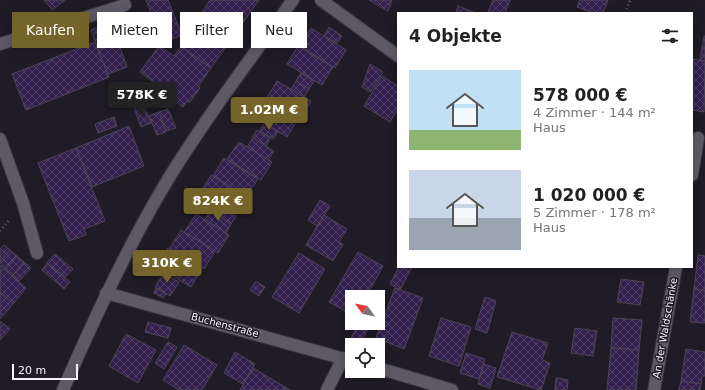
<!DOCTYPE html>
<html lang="de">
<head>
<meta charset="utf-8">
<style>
  body { margin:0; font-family:"DejaVu Sans",sans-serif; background:#f2f2f2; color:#222; height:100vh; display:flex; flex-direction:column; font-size:15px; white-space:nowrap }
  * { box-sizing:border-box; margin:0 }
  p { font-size:13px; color:#767676 }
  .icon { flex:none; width:22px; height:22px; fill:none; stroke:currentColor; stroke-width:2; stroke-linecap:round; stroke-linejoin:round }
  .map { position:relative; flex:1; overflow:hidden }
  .panel { position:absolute; left:397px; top:12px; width:296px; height:256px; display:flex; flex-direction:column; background:#fff; border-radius:0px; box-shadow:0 2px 10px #0003 }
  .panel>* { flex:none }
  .banner { position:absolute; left:12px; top:12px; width:325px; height:36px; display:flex; gap:8px }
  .needle { width:26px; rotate:302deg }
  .buttons { position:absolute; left:345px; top:290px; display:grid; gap:8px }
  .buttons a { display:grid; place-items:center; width:40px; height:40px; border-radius:0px; background:#fff; box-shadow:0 2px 10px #0003; font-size:20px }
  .scale { position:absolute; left:12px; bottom:10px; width:66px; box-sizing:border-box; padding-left:4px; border:2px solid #f5f2fa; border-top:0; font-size:11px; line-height:14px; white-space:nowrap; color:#f5f2fa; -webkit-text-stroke:3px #1f1b27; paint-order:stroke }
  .price { position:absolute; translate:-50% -34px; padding:0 9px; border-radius:4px; background:#74642a; color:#fff; font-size:13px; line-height:26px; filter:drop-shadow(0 1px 2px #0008) }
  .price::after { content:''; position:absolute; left:50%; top:24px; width:12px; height:9px; margin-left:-6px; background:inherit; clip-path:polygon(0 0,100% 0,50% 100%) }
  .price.active { background:#222; color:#fff }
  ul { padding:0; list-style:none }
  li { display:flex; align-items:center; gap:12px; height:100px; padding:0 12px }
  li span { display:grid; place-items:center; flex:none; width:112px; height:80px; border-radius:0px; color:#555 }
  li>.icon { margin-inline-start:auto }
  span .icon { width:48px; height:48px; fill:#fffc; stroke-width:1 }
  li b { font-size:17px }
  h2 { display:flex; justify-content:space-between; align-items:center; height:48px; padding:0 12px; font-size:17px }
  .pill { padding:0 14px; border-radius:0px; background:#fff; box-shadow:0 2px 10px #0003; font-size:14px; line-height:36px }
  .pill.active { background:#74642a; color:#fff }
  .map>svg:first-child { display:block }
  .building { fill:url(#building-cross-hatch); stroke:#4b4754 }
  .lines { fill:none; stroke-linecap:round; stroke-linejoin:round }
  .street-casing { stroke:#38353e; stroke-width:14 }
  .path { stroke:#64606b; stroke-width:2.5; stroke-dasharray:1 3; stroke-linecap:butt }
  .street { stroke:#5e5967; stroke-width:12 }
  .labels { text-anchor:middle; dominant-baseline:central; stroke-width:3; stroke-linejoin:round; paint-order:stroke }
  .street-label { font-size:10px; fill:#f5f2fa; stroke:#1f1b27 }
</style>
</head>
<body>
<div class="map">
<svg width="705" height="390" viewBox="0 0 705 390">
  <defs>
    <pattern id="building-cross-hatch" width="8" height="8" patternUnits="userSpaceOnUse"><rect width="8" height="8" fill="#33204f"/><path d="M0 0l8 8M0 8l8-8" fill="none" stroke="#514169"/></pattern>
  </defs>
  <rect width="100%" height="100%" fill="#1f1b27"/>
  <g class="building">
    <path d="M44,0H65L52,10Z"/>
    <path d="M146,0H168L182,35L163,43Z"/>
    <path d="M210,0H259L211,68L181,46L200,19L198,18Z"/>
    <path d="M369,0H392L388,11Z"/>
    <path d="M493,0H510L505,13L488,12Z"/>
    <path d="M580,0H608L603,13H593L577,7Z"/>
    <path d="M458,6L476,13H456Z"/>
    <path d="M130,15L137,34L98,50L91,30Z"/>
    <path d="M329,27L342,36L337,43L324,36Z"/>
    <path d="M311,28L346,50L335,68L300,46Z"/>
    <path d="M704,36H705V61L700,60Z"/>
    <path d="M95,42L109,77L26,110L12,74Z"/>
    <path d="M118,42L127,67L108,74L98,50Z"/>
    <path d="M159,46L174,56L181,47L211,68L198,87L200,88L190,102L187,101L183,107L153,85L155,83L140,72Z"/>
    <path d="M298,46L333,67L322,85L287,64Z"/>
    <path d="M692,59L705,61L704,112L692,110Z"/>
    <path d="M370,64L383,72L370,92L362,87Z"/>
    <path d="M301,73L314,81L309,89L296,81Z"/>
    <path d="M382,76L398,86V108L390,122L364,106Z"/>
    <path d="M277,81L311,101L300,120L266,99Z"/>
    <path d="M296,81L309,89L304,97L291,89Z"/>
    <path d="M264,98L298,119L287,137L253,116Z"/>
    <path d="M143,104L151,123L141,127L134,108Z"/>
    <path d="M168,109L176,128L166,131L159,112Z"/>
    <path d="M159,112L166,132L157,135L149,116Z"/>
    <path d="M114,117L117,126L98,133L95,124Z"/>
    <path d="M264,123L278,131L273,139L260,131Z"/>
    <path d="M129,126L144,166L92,187L76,148Z"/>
    <path d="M257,130L270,138L266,146L252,138Z"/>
    <path d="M253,138L274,151L268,160L247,147Z"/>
    <path d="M239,142L272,162L261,180L227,159Z"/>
    <path d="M76,148L105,221L84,229L86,235L69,241L38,163Z"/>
    <path d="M224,158L258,179L246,196L213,176Z"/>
    <path d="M211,175L245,196L234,214L200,193Z"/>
    <path d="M320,200L330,206L317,226L308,220Z"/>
    <path d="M215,203L236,216L231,224L210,211Z"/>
    <path d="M210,211L231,224L226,233L205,220Z"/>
    <path d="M196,214L229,235L218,253L184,232Z"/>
    <path d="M324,215L347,229L339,242L343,244L333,261L306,245Z"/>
    <path d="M181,230L215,251L204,269L170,248Z"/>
    <path d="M4,245L10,250L0,262V249Z"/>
    <path d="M168,248L202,269L191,287L157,266Z"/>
    <path d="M10,250L17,256L6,269L0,262Z"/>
    <path d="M358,252L383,266L366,297H352V315L329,302Z"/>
    <path d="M299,253L325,269L299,313L272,297Z"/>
    <path d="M55,254L73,269L65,277L47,262Z"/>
    <path d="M698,255L705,256V291L694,289Z"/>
    <path d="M17,256L24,262L13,275L6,269Z"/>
    <path d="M24,262L31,268L19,281L13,275Z"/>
    <path d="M47,263L70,282L64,289L42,270Z"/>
    <path d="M0,265L26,288L13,304L0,292Z"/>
    <path d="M399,267H412L400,290L390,284Z"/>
    <path d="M164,273L179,282L170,296L155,287Z"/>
    <path d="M621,279L644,282L640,305L617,302Z"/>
    <path d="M256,281L265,287L259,296L250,290Z"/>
    <path d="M156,288L166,294L163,298L154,293Z"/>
    <path d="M395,288L423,298L404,349L376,338Z"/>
    <path d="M694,289L705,291V323L690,322Z"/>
    <path d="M0,292L13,304L0,319Z"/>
    <path d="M485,297L496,301L487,333L475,329Z"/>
    <path d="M441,318L471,327L459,366L429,356Z"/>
    <path d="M613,318L642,320L639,350L611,348Z"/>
    <path d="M0,321L10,329L0,340Z"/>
    <path d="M148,322L171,328L168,338L145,332Z"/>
    <path d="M359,323L371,324L360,343L351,338Z"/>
    <path d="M575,328L597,331L593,356L571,353Z"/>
    <path d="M512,332L548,343L542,360L550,363L541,390L497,377Z"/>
    <path d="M126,334L156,350L138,383L109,366Z"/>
    <path d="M168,342L177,347L164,369L155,363Z"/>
    <path d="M184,345L217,365L202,390H179L163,380Z"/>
    <path d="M611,348L639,350L636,390H607Z"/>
    <path d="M686,349L705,352V376H702L701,384L681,381Z"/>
    <path d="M235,352L255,364L243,384L224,373Z"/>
    <path d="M466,353L485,359L479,379L460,373Z"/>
    <path d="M484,364L496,368L490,388L478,384Z"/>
    <path d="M253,368L290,390H240Z"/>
    <path d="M556,378L568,380L567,390H555Z"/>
    <path d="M681,381L701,384L700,390H679Z"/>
  </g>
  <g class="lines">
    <g class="street-casing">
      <g id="street">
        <path d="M321,0L398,56"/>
        <path d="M0,44L125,5"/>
        <path d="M0,139L23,203L37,253"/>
        <path d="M692,175L698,138"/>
        <path d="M106,293L352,361"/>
        <path d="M378,368L452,390"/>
        <path d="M63,390C95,317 128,245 170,176C208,115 251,58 293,0"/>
        <path d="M327,390L343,358"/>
        <path d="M654,390L676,267"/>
      </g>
    </g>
    <g class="path">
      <path d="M625,13L630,0"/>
      <path d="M0,231L10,219"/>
    </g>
    <use href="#street" class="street"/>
  </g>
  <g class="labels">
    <g class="street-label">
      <text transform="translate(225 325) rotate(15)">Buchenstraße</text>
      <text transform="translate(665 328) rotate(-80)">An der Waldschänke</text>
    </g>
  </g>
</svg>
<div class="buttons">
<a><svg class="needle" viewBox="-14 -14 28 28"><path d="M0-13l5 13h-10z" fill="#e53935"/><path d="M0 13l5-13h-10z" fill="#767676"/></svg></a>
<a><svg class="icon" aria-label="locate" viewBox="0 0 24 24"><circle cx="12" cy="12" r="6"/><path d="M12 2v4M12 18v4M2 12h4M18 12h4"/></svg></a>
</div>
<div class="scale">20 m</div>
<b class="price active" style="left:142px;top:116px">578K €</b>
<b class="price" style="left:269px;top:131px">1.02M €</b>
<b class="price" style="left:218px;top:222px">824K €</b>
<b class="price" style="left:167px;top:284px">310K €</b>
<div class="banner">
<a class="pill active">Kaufen</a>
<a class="pill">Mieten</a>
<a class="pill">Filter</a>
<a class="pill">Neu</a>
</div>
<section class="panel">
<h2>4 Objekte<svg class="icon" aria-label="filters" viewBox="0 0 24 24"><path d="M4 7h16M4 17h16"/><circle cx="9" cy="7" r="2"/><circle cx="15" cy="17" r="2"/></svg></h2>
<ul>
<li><span style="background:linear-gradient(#bfe0f5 75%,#8fb573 0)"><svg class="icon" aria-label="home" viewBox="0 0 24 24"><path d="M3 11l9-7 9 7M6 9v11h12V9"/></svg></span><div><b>578 000 €</b><p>4 Zimmer · 144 m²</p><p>Haus</p></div></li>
<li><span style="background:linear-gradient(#c9d6e8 60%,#9aa5b1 0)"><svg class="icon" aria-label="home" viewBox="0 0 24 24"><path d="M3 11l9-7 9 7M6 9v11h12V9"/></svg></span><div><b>1 020 000 €</b><p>5 Zimmer · 178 m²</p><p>Haus</p></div></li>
</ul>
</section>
</div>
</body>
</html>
